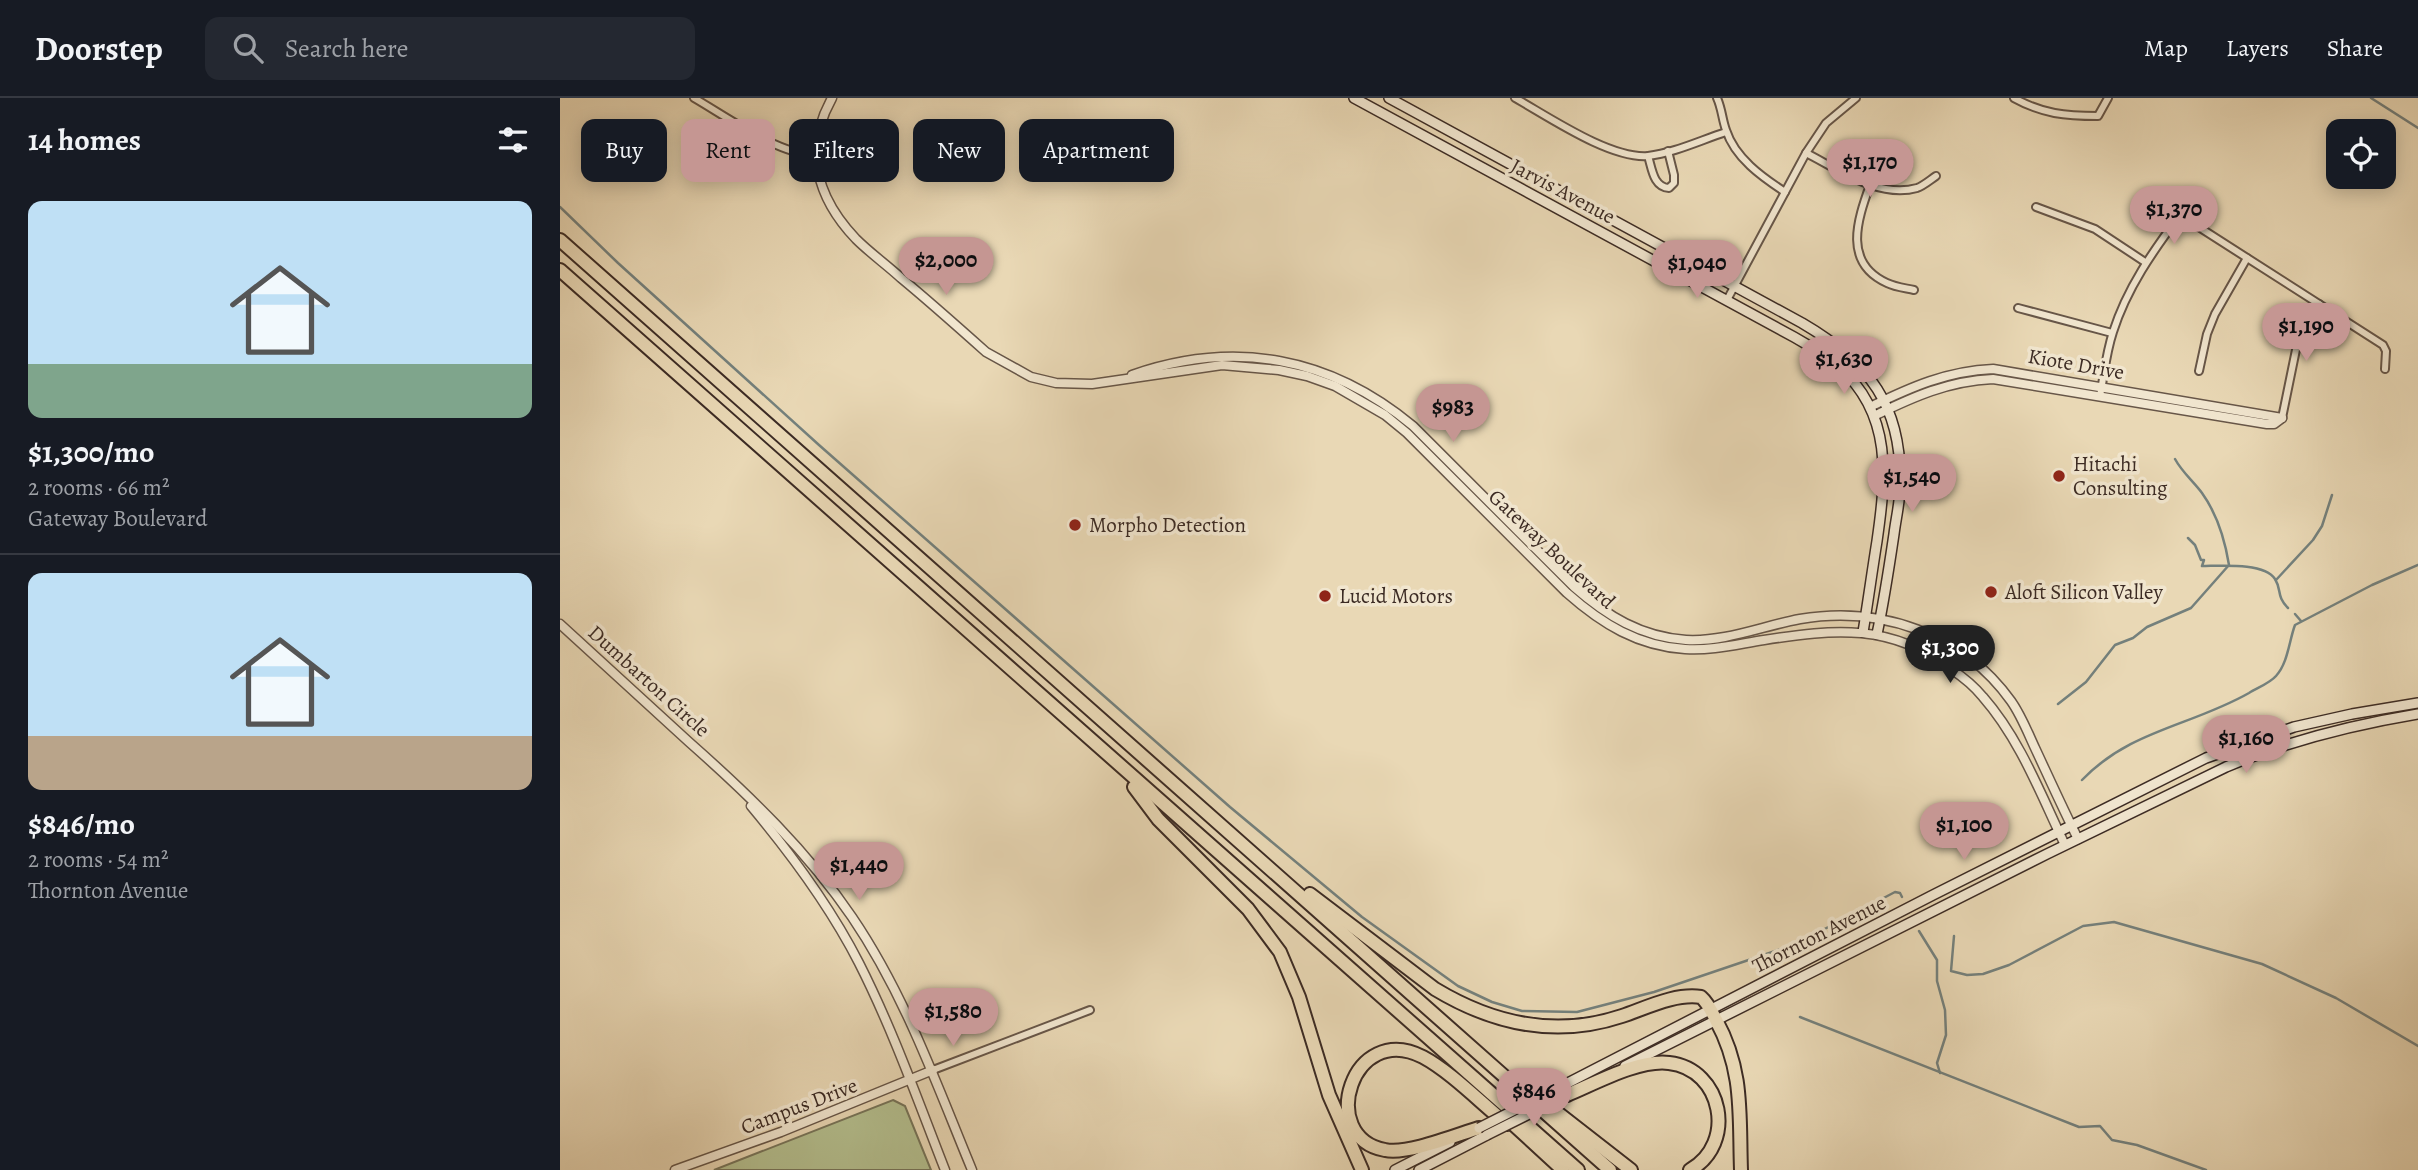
<!DOCTYPE html>
<html lang="en">
<head>
<meta charset="utf-8">
<style>
  body { margin:0; font-family:Alegreya,serif; background:#242831; color:#f1f3f6; height:100vh; display:flex; flex-direction:column; font-size:26px; white-space:nowrap }
  * { box-sizing:border-box; margin:0 }
  p { font-size:23px; color:#9ea1a6 }
  .icon { flex:none; width:38px; height:38px; fill:none; stroke:currentColor; stroke-width:2; stroke-linecap:round; stroke-linejoin:round }
  .map { position:relative; flex:1; overflow:hidden }
  .sheet { display:flex; flex-direction:column; background:#171b24; width:560px }
  .sheet>* { flex:none }
  .top-card { position:absolute; left:21px; top:21px; width:665px; height:63px; display:flex; gap:14px }
  .controls { position:absolute; left:1766px; top:21px; display:grid; gap:14px }
  .controls a { display:grid; place-items:center; width:70px; height:70px; border-radius:14px; background:#171b24; box-shadow:0 4px 18px #0003; font-size:35px }
  .price { position:absolute; translate:-50% -60px; padding:0 16px; border-radius:24px; background:#c59692; color:#111; font-size:23px; line-height:46px; filter:drop-shadow(0 2px 4px #0008) }
  .price::after { content:''; position:absolute; left:50%; top:42px; width:21px; height:16px; margin-left:-10px; background:inherit; clip-path:polygon(0 0,100% 0,50% 100%) }
  .price.current { background:#222; color:#fff }
  ul { padding:0; list-style:none }
  li { display:grid; align-content:center; gap:14px; height:371px; padding:0 28px }
  li+li { border-top:2px solid #363941 }
  li span { display:grid; place-items:center; height:217px; border-radius:14px; color:#555 }
  li>.icon { margin-inline-start:auto }
  span .icon { width:126px; height:126px; fill:#fffc; stroke-width:1 }
  li b { font-size:30px }
  h2 { display:flex; justify-content:space-between; align-items:center; height:84px; padding:0 28px; font-size:30px }
  .tag { padding:0 24px; border-radius:14px; background:#171b24; box-shadow:0 4px 18px #0003; font-size:24px; line-height:63px }
  .tag.current { background:#c59692; color:#111 }
  header { display:flex; align-items:center; gap:42px; box-sizing:border-box; height:98px; padding:0 35px; background:#171b24; border-bottom:2px solid #363941 }
  header strong { font-size:33px }
  nav { display:flex; gap:38px; margin-inline-start:auto; font-size:24px }
  .search { width:490px; height:63px; background:#242831; display:flex; align-items:center; gap:18px; box-sizing:border-box; padding:0 24px; border-radius:14px; color:#9ea1a6; font-size:26px }
  main { display:flex; flex:1; min-height:0 }
  .map>svg:first-child { display:block }
  .green { fill:#b4bf8f; stroke:#78755a; stroke-width:2 }
  .lines { fill:none; stroke-linecap:round; stroke-linejoin:round }
  .stream { stroke:#74807c; stroke-width:2.5 }
  .minor-casing { stroke:#675648; stroke-width:10 }
  .tertiary-casing { stroke:#675648; stroke-width:11 }
  .secondary-casing { stroke:#3c2b24; stroke-width:12 }
  .motorway-casing { stroke:#3c2b24; stroke-width:16 }
  .minor { stroke:#f1e6cf; stroke-width:6 }
  .tertiary { stroke:#f1e6cf; stroke-width:8 }
  .secondary { stroke:#f1e6cf; stroke-width:9 }
  .motorway { stroke:#e9d8b5; stroke-width:12 }
  .secondary-bridge-casing { stroke:#3c2b24; stroke-width:12; stroke-linecap:butt }
  .secondary-bridge { stroke:#f1e6cf; stroke-width:9 }
  .poi-dot { fill:#8f2418; stroke:#f1e6cf; stroke-width:2.5 }
  .labels { text-anchor:middle; dominant-baseline:central; stroke-width:7; stroke-linejoin:round; paint-order:stroke }
  .street-label { font-size:21px; fill:#3c2b24; stroke:#f1e6cf }
  .poi-label { font-size:21px; fill:#3c2b24; stroke:#f1e6cf; text-anchor:start }
</style>
</head>
<body>
<header>
<strong>Doorstep</strong>
<div class="search"><svg class="icon" aria-label="search" viewBox="0 0 24 24"><circle cx="10" cy="10" r="6"/><path d="M15 15l6 6"/></svg>Search here</div>
<nav><a>Map</a><a>Layers</a><a>Share</a></nav>
</header>
<main>
<section class="sheet">
<h2>14 homes<svg class="icon" aria-label="filters" viewBox="0 0 24 24"><path d="M4 7h16M4 17h16"/><circle cx="9" cy="7" r="2"/><circle cx="15" cy="17" r="2"/></svg></h2>
<ul>
<li><span style="background:linear-gradient(#bfe0f5 75%,#7fa58c 0)"><svg class="icon" aria-label="home" viewBox="0 0 24 24"><path d="M3 11l9-7 9 7M6 9v11h12V9"/></svg></span><div><b>$1,300/mo</b><p>2 rooms · 66 m²</p><p>Gateway Boulevard</p></div></li>
<li><span style="background:linear-gradient(#bfe0f5 75%,#b9a48a 0)"><svg class="icon" aria-label="home" viewBox="0 0 24 24"><path d="M3 11l9-7 9 7M6 9v11h12V9"/></svg></span><div><b>$846/mo</b><p>2 rooms · 54 m²</p><p>Thornton Avenue</p></div></li>
</ul>
</section>
<div class="map">
<svg width="1858" height="1072" viewBox="0 0 1858 1072">
  <rect width="100%" height="100%" fill="#e9d8b5"/>
  <filter id="stains"><feTurbulence type="fractalNoise" baseFrequency=".00286" numOctaves="4"/><feColorMatrix values="0 0 0 0 .2 0 0 0 0 .09 0 0 0 0 .02 0 0 0 .5 -.17"/></filter>
  <radialGradient id="worn" r=".72"><stop offset=".6" stop-color="#630" stop-opacity="0"/><stop offset="1" stop-color="#630" stop-opacity=".3"/></radialGradient>
  <path class="green" d="M333,1002L345,1008L371,1072H154Z"/>
  <g class="lines">
    <g class="stream">
      <path d="M1811,0L1858,30"/>
      <path d="M0,109L58,165L259,347L670,709L802,819L898,888L932,904L962,913L1017,914L1094,894L1236,846L1335,794L1340,795L1342,799"/>
      <path d="M1628,440L1635,447L1641,462H1644L1642,468C1659,468 1704,464 1715,481C1722,492 1716,498 1728,510"/>
      <path d="M1716,482L1753,442L1762,428L1772,397"/>
      <path d="M1735,516L1741,523"/>
      <path d="M1498,606L1526,584L1555,547L1573,540L1587,529L1631,510L1669,467C1665,442 1657,416 1642,395C1633,383 1622,374 1615,361"/>
      <path d="M1522,682C1570,632 1631,628 1689,595C1697,590 1710,585 1716,578C1728,565 1729,543 1735,527L1812,487L1858,467"/>
      <path d="M1359,833L1377,862V883L1385,912L1386,937L1377,965L1380,975"/>
      <path d="M1394,838L1391,873L1407,877L1423,876L1449,867L1523,828L1554,824L1702,866L1776,900L1858,948"/>
      <path d="M1240,919L1519,1029L1540,1028L1552,1042L1577,1047L1646,1072"/>
    </g>
    <g class="minor-casing">
      <g id="minor">
        <path d="M134,0C167,19 219,57 256,57"/>
        <path d="M955,0C989,19 1050,61 1088,58C1114,55 1141,42 1166,34"/>
        <path d="M1157,0C1162,11 1162,21 1166,32C1175,60 1202,79 1225,94"/>
        <path d="M1454,0C1483,16 1505,18 1538,18L1548,0"/>
        <path d="M1246,55C1278,71 1319,101 1357,90C1363,88 1370,82 1376,78"/>
        <path d="M1088,58C1092,70 1093,89 1109,90L1114,85V77L1108,53"/>
        <path d="M1310,87C1297,123 1283,165 1327,185C1335,189 1345,190 1354,192"/>
        <path d="M1476,109L1535,131L1585,164"/>
        <path d="M1167,202L1246,55L1266,25L1296,0"/>
        <path d="M1458,210L1552,235"/>
        <path d="M1639,273L1647,236L1655,216L1687,160"/>
        <path d="M1540,298C1544,277 1546,255 1553,234C1567,190 1593,153 1620,117L1823,247L1826,253L1825,271"/>
        <path d="M1722,320L1739,237L1759,206"/>
        <path d="M373,972L530,912"/>
      </g>
    </g>
    <g class="tertiary-casing">
      <g id="tertiary">
        <path d="M272,0C243,52 257,100 296,141C310,155 327,167 341,180C370,204 398,229 426,254L471,279L496,285L532,286L662,267L719,272L747,278L775,288L825,317L847,335L1007,495C1042,526 1078,548 1125,551C1151,553 1178,546 1204,542C1274,531 1331,525 1391,571C1403,579 1414,588 1423,599C1460,641 1481,697 1505,747"/>
        <path d="M572,277C675,241 770,259 853,328L1014,489C1047,518 1081,539 1126,542C1166,544 1202,528 1240,521C1321,507 1403,536 1451,603C1461,617 1468,635 1475,650C1489,680 1503,711 1518,741"/>
        <path d="M1310,309C1351,289 1387,273 1433,271L1722,320"/>
        <path d="M1314,318C1353,299 1388,283 1433,281L1707,326H1714L1722,320"/>
        <path d="M0,526C43,565 86,605 129,644C189,697 247,753 292,819C345,897 376,985 412,1072"/>
        <path d="M191,708C232,757 270,808 299,865C333,932 358,1003 385,1072"/>
        <path d="M115,1072L221,1034L373,972"/>
      </g>
    </g>
    <g class="secondary-casing">
      <g id="secondary">
        <path d="M794,0L1234,239C1250,248 1265,257 1279,269C1333,316 1326,380 1317,443C1312,474 1308,504 1303,534"/>
        <path d="M829,0L1242,225C1309,264 1343,308 1340,389C1340,404 1336,420 1334,436C1329,470 1324,503 1317,536"/>
        <path d="M1065,968L1487,756L1666,669C1728,643 1792,627 1858,616"/>
        <path d="M1000,989L1373,797L1646,660L1734,629L1792,616L1858,605"/>
        <path d="M835,1072L890,1044"/>
        <path d="M859,1072L927,1037"/>
      </g>
    </g>
    <g class="motorway-casing">
      <g id="motorway">
        <path d="M0,142L1050,1072"/>
        <path d="M0,172L1018,1072"/>
        <path d="M574,689L598,721L688,811L720,854L739,899L769,997L802,1072"/>
        <path d="M750,796L875,891C933,926 996,940 1062,918C1086,910 1115,895 1141,899C1148,905 1152,914 1156,922C1184,973 1179,1016 1181,1072"/>
        <path d="M1007,997C1036,985 1079,961 1109,965C1163,971 1177,1046 1130,1072"/>
        <path d="M994,1012L1071,1072"/>
        <path d="M952,1025L1003,1072"/>
        <path d="M919,1030C896,1037 847,1057 825,1052C756,1039 792,922 863,959C891,974 922,1006 947,1026"/>
      </g>
    </g>
    <use href="#minor" class="minor"/>
    <use href="#tertiary" class="tertiary"/>
    <use href="#secondary" class="secondary"/>
    <use href="#motorway" class="motorway"/>
    <g class="secondary-bridge-casing">
      <g id="secondary-bridge">
        <path d="M919,1030L1000,989"/>
        <path d="M927,1037L1007,997"/>
      </g>
    </g>
    <use href="#secondary-bridge" class="secondary-bridge"/>
  </g>
  <g class="poi-dot">
    <circle cx="1499" cy="378" r="7"/>
    <circle cx="515" cy="427" r="7"/>
    <circle cx="1431" cy="494" r="7"/>
    <circle cx="765" cy="498" r="7"/>
  </g>
  <g class="labels">
    <g class="street-label">
      <text transform="translate(1003 93) rotate(28)">Jarvis Avenue</text>
      <text transform="translate(1516 266) rotate(10)">Kiote Drive</text>
      <text transform="translate(992 451) rotate(43)">Gateway Boulevard</text>
      <text transform="translate(89 583) rotate(42)">Dumbarton Circle</text>
      <text transform="translate(1259 836) rotate(-27)">Thornton Avenue</text>
      <text transform="translate(239 1008) rotate(-21)">Campus Drive</text>
    </g>
    <g class="poi-label">
      <text x="1513" y="366">Hitachi<tspan x="1513" dy="24">Consulting</tspan></text>
      <text x="529" y="427">Morpho Detection</text>
      <text x="1445" y="494">Aloft Silicon Valley</text>
      <text x="779" y="498">Lucid Motors</text>
    </g>
  </g>
  <rect width="100%" height="100%" filter="url(#stains)"/>
  <rect width="100%" height="100%" fill="url(#worn)"/>
</svg>
<div class="controls">
<a><svg class="icon" aria-label="locate" viewBox="0 0 24 24"><circle cx="12" cy="12" r="6"/><path d="M12 2v4M12 18v4M2 12h4M18 12h4"/></svg></a>
</div>
<b class="price" style="left:1310px;top:101px">$1,170</b>
<b class="price" style="left:1614px;top:148px">$1,370</b>
<b class="price" style="left:386px;top:199px">$2,000</b>
<b class="price" style="left:1137px;top:202px">$1,040</b>
<b class="price" style="left:1746px;top:265px">$1,190</b>
<b class="price" style="left:1284px;top:298px">$1,630</b>
<b class="price" style="left:893px;top:346px">$983</b>
<b class="price" style="left:1352px;top:416px">$1,540</b>
<b class="price current" style="left:1390px;top:587px">$1,300</b>
<b class="price" style="left:1686px;top:677px">$1,160</b>
<b class="price" style="left:1404px;top:764px">$1,100</b>
<b class="price" style="left:299px;top:804px">$1,440</b>
<b class="price" style="left:393px;top:950px">$1,580</b>
<b class="price" style="left:974px;top:1030px">$846</b>
<div class="top-card">
<a class="tag">Buy</a>
<a class="tag current">Rent</a>
<a class="tag">Filters</a>
<a class="tag">New</a>
<a class="tag">Apartment</a>
</div>
</div>
</main>
</body>
</html>
